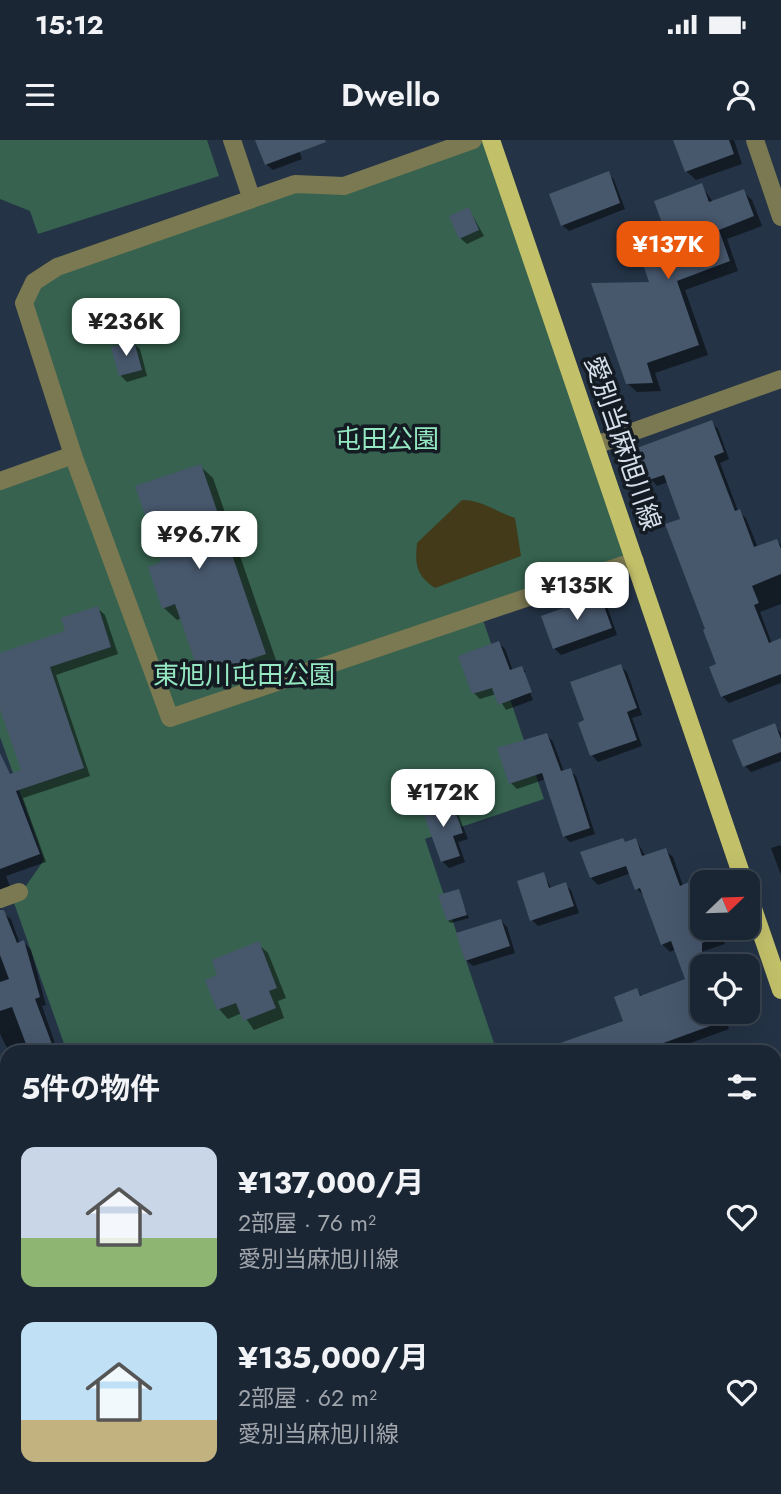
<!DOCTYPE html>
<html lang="ja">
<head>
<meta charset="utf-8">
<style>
  body { margin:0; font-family:Jost,"Noto Sans JP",sans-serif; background:#242e3c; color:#f1f3f6; height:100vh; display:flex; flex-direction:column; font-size:26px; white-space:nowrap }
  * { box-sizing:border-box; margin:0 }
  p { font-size:23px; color:#a0a5ac }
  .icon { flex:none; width:38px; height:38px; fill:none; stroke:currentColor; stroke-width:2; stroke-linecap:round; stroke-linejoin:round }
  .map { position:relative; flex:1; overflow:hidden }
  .panel { position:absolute; left:0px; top:905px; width:782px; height:450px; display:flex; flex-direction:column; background:#1b2634; border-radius:21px 21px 0 0; box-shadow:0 7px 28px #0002,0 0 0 2px #39434f }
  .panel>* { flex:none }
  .needle { width:46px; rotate:67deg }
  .fabs { position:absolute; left:690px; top:730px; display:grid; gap:14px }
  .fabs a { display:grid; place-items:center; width:70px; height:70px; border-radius:14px; background:#1b2634; box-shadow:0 7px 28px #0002,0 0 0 2px #39434f; font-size:35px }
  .price { position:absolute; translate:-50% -60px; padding:0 16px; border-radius:14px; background:#fff; color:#222; font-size:23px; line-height:46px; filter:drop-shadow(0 2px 4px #0008) }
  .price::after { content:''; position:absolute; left:50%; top:42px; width:21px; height:16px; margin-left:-10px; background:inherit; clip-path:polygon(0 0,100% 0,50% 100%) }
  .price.active { background:#ea580c; color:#fff }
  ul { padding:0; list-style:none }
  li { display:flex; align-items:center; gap:21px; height:175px; padding:0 21px }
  li span { display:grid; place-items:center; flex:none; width:196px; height:140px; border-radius:14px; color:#555 }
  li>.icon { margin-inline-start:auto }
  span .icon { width:84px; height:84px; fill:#fffc; stroke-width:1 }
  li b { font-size:30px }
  h2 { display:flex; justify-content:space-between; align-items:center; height:84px; padding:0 21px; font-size:30px }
  .status { display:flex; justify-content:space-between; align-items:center; height:49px; padding:0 35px; background:#1b2634; direction:ltr }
  .status svg { height:19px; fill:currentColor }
  header { display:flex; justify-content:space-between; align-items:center; height:91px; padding:0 21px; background:#1b2634; font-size:32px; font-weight:600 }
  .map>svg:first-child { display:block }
  .green { fill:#36624f }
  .sand { fill:#423a19 }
  .shadow { fill:#0007 }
  .building { fill:#47576c }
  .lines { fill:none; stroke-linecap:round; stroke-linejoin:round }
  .minor { stroke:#7b7951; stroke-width:18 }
  .major { stroke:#c3c06a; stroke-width:18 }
  .labels { text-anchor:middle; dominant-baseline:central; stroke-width:7; stroke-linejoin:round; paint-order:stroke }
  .park-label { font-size:26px; fill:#94e7c1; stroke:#141b23 }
  .street-label { font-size:26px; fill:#d5dfeb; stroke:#141b23 }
</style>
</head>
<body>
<div class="status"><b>15:12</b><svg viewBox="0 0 49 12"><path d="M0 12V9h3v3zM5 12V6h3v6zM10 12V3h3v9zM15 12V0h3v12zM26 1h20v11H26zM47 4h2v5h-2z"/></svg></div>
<header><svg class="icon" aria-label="menu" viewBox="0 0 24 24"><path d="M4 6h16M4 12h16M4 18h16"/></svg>Dwello<svg class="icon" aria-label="person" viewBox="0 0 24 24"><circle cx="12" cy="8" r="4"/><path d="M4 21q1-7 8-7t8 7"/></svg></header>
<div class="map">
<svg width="781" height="1354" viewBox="0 0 781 1354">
  <rect width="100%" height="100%" fill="#243346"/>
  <g class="green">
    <path d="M0,0H207L219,36L38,94L30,71L0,59Z"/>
    <path d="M473,0H491L635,421L481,474L544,659L425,699L497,912H67L14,763L44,720L0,597V341L73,314L24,163L34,142L295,44L344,46Z"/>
  </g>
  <path class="sand" d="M462,360C482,360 496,372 515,378L521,416L435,448C416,435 415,425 417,403Z"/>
  <g class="shadow">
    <path d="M257,0H295L302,19L273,30L266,24Z"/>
    <path d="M675,0H734L742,24L696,40L686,31Z"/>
    <path d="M608,33L614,40L625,69L569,91L562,85Z"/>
    <path d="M701,45L713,62L743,51L752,60L762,86L727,99L738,131L685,150L708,215L655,233L661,251L637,252L627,243L651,144L677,118Z"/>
    <path d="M469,69L484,96L467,104L460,98Z"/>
    <path d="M133,203L140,209L147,236L127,242L121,236Z"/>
    <path d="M711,282L718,289L729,319L720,323L738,371L746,378L758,408L777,401L781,405V464L760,472L772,504L781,500V543L729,563L722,556L711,528L718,525L682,380L668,342L657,346L651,339Z"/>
    <path d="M200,326L213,338L278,526L214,548L202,535L182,478L177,480L164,468L163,423Z"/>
    <path d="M600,457L606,463L617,495L561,515L554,508Z"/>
    <path d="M97,468L105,475L118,514L56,535L90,636L23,658L46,722L6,736L11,749L0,760V640L23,631L0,564V515L67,492Z"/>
    <path d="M499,503L505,509L513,531L521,528L526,532H522L533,560L506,570L496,554L480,559L474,553Z"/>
    <path d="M620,526L627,532L642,575L632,578L642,606L598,622L592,615L581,584L586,581Z"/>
    <path d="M774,585L781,593V621L751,632L745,626Z"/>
    <path d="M547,595L553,602L564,632L570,630L576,636L595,694L570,702L564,696L546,639L517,649L511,643Z"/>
    <path d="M441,662L445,667L451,665L457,671L468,699L458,702L465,722L449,728L442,721Z"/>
    <path d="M636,700L646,717L665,710L673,717L683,746L697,741L702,745V788H719L725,804L701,812L706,826H702V872H723L729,889L666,912H576L625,882L636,850L643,857L688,840L676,809L670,812L662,804L644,756L637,749L631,733L598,745L591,738L626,704Z"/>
    <path d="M781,705V735L771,708Z"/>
    <path d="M543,734L552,749L565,744L571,750L579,773L538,786L532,780Z"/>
    <path d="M458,751L469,778L451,783L448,781Z"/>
    <path d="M0,771L11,779L20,804L24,802L31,810L46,865L42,866L58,912H9L0,894Z"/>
    <path d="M501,781L507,787L515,813L473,826L466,820Z"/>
    <path d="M258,804L268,813L286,858L278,861L284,878L254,890L242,873L228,879L219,869V836Z"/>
    <path d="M0,949L7,962V969L0,972Z"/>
    <path d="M775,961L781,967V984L775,986Z"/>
    <path d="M781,1053V1088L775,1090V1055Z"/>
    <path d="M0,1107L7,1123L0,1126Z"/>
    <path d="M7,1165V1294L0,1297V1168Z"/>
    <path d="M781,1231V1314L775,1316V1233Z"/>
    <path d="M775,1321L781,1337L775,1341Z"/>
    <path d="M44,1348H96L78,1354H47Z"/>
    <path d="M126,1348H194L173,1354H128Z"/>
    <path d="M290,1348H315L318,1354H289L291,1353Z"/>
  </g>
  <g class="building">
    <path d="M255,0H325L326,2L265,25Z"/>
    <path d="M673,0H729L734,14L685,32Z"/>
    <path d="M609,31L620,63L561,86L549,54Z"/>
    <path d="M702,43L709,62L744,49L754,76L719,90L730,121L677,141L699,205L647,223L653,243L626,244L591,143L649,142L644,127L674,116L654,61Z"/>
    <path d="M469,67L479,90L459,99L449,76Z"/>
    <path d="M134,201L142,230L119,236L111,207Z"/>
    <path d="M712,280L724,312L714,316L735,371L740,369L754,407L777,399L781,409V434L752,446L759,463L754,465L769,503L781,498V534L721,557L709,527L716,524L703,490L705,489L665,384L680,379L664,335L649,340L637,308Z"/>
    <path d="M201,324L266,514L200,536L175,464L162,469L148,427L161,422L135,346Z"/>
    <path d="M600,455L612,488L553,509L541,476Z"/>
    <path d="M98,466L111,507L50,527L84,628L16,651L40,714L0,729V613L10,634L21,630L0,569V513L65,491L61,478Z"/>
    <path d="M499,501L510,530L522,526L532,552L498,565L492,548L472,554L458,516Z"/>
    <path d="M621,524L637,568L627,572L637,600L590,616L578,583L584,580L570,542Z"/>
    <path d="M775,583L781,599V612L743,627L732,600Z"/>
    <path d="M547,593L561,631L571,628L590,688L563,697L542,633L509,644L497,608Z"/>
    <path d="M441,660L443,666L452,663L463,693L453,696L460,716L441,722L421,667Z"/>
    <path d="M623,698L625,702L636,698L642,716L666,708L680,746L698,738L702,748V788H737L702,803V872L743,874L658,905L661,912H544L543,909L623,881L614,857L637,848L640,856L685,839L671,801L661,805L640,748L635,750L626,726L590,738L580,712Z"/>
    <path d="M544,732L549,748L566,742L574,766L530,781L517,741Z"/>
    <path d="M459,749L467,775L447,781L438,755Z"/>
    <path d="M0,770H4L17,803L24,800L40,857L35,859L55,912H29L12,867L0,871V842L9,839L0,815Z"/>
    <path d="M501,779L510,806L465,821L456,793Z"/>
    <path d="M259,801L277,848L269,851L276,868L243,881L236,863L217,870L205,840L217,835L212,820Z"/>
  </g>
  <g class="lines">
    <g class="minor">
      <path d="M232,0L251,57"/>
      <path d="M473,0L344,46L295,44L57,127L34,142L24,163L73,315L170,578L635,421"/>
      <path d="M755,0L781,77"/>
      <path d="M596,305L781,239"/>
      <path d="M0,341L73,315"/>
      <path d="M0,759L19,752"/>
      <path d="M0,1020L7,1040"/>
      <path d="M775,1038L781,1036"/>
      <path d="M0,1304L7,1301"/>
      <path d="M251,1348L253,1354"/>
      <path d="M219,1354L238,1348"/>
    </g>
    <g class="major">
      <path d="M491,0L744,742"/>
      <path d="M747,751L781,850"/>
    </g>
  </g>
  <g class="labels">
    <g class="park-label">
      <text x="387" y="299">屯田公園</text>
      <text x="244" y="535">東旭川屯田公園</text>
    </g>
    <g class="street-label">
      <text transform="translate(623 303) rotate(71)">愛別当麻旭川線</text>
    </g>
  </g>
</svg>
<div class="fabs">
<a><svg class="needle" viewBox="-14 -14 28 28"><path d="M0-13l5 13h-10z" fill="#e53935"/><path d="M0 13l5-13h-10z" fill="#a0a5ac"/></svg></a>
<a><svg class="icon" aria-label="locate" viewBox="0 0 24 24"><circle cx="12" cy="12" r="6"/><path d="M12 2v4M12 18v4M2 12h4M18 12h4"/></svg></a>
</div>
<b class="price active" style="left:668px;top:141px">¥137K</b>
<b class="price" style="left:126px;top:218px">¥236K</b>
<b class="price" style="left:199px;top:431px">¥96.7K</b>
<b class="price" style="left:577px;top:482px">¥135K</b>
<b class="price" style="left:443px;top:689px">¥172K</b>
<section class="panel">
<h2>5件の物件<svg class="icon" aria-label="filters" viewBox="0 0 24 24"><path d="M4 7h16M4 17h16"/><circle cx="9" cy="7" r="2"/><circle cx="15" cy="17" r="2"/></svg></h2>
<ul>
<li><span style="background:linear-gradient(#c9d6e8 65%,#8fb573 0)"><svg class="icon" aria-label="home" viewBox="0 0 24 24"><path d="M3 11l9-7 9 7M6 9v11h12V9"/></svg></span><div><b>¥137,000/月</b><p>2部屋 · 76 m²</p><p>愛別当麻旭川線</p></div><svg class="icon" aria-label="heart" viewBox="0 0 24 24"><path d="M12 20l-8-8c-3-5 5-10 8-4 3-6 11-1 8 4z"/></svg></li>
<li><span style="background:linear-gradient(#bfe0f5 70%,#c2b280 0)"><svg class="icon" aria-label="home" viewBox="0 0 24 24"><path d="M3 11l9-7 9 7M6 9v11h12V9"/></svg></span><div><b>¥135,000/月</b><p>2部屋 · 62 m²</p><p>愛別当麻旭川線</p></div><svg class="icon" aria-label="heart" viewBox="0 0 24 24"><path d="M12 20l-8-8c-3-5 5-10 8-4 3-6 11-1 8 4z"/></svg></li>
</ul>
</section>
</div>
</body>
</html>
